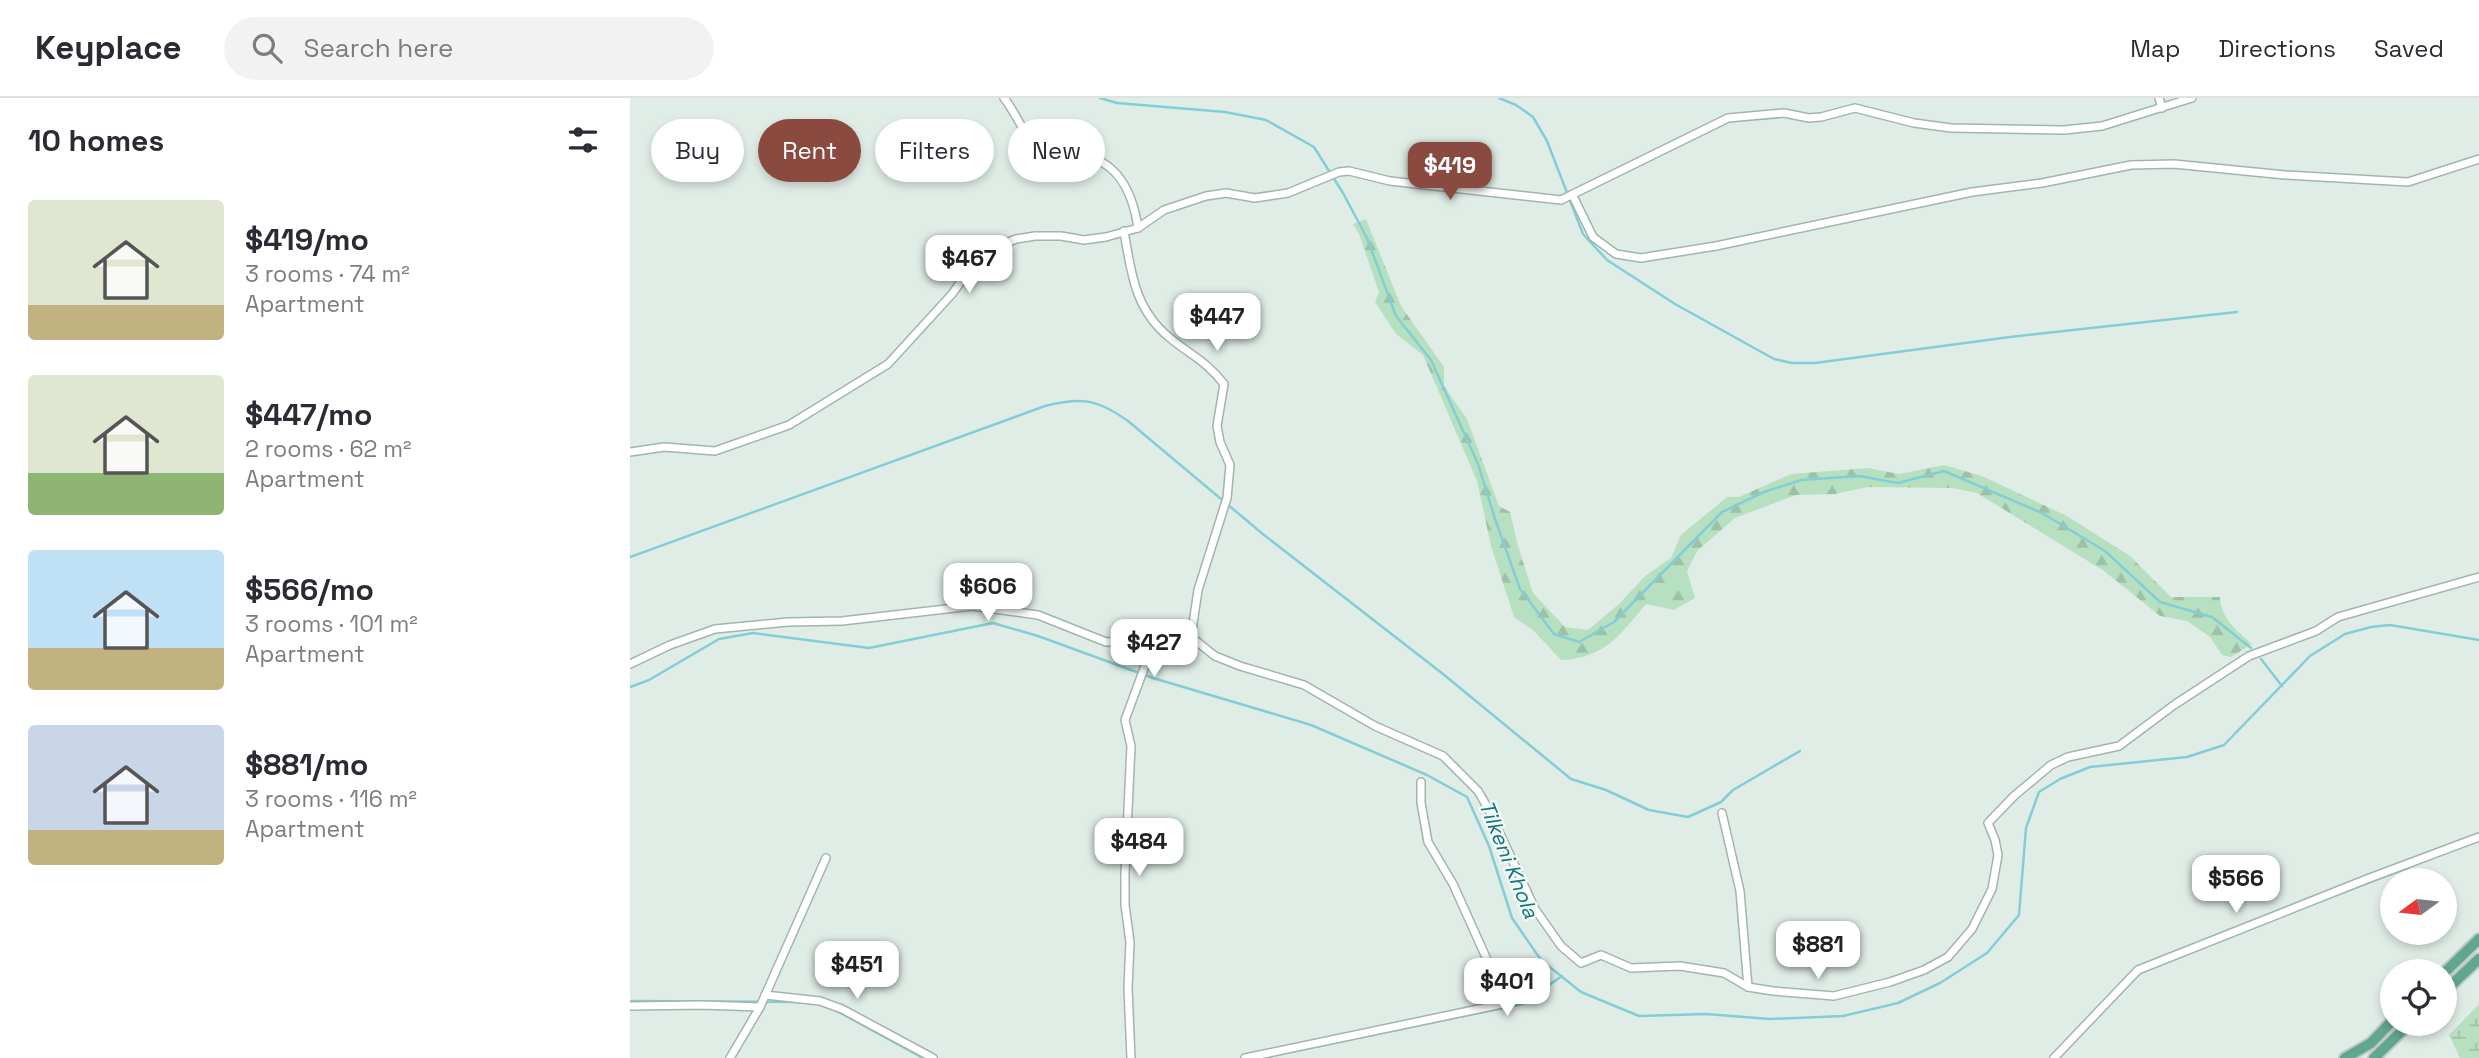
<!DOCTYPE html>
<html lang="en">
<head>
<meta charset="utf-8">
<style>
  body { margin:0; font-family:"Space Grotesk",sans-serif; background:#f2f2f3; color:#2b2b33; height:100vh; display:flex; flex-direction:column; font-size:26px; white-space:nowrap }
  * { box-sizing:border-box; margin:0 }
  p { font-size:23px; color:#7c7c81 }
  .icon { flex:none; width:38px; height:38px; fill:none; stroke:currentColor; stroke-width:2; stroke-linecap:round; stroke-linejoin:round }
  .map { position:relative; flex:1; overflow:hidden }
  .panel { display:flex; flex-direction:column; background:#fff; width:630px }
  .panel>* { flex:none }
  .banner { position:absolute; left:21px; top:21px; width:665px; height:63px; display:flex; gap:14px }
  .needle { width:46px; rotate:255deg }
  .controls { position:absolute; left:1750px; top:770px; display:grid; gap:14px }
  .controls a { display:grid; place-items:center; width:77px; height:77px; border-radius:50%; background:#fff; box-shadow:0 4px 10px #0003; font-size:35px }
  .price { position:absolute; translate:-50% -60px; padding:0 16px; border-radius:14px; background:#fff; color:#222; font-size:23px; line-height:46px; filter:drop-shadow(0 2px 4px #0008) }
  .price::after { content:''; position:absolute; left:50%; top:42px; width:21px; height:16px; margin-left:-10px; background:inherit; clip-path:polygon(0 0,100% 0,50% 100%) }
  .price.active { background:#8a4a3f; color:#fff }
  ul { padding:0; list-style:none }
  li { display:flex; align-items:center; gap:21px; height:175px; padding:0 28px }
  li span { display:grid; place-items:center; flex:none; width:196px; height:140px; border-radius:7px; color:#555 }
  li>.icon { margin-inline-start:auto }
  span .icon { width:84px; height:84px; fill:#fffc; stroke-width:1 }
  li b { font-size:30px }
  h2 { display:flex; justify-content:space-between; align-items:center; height:84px; padding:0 28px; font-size:30px }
  .tag { padding:0 24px; border-radius:32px; background:#fff; box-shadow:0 4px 10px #0003; font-size:24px; line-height:63px }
  .tag.active { background:#8a4a3f; color:#fff }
  header { display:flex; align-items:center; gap:42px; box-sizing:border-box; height:98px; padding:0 35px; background:#fff; border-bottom:2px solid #e1e1e2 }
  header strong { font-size:33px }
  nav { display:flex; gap:38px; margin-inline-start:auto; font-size:24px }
  .search { width:490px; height:63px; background:#f2f2f3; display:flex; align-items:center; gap:18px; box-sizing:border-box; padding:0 24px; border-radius:38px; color:#7c7c81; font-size:26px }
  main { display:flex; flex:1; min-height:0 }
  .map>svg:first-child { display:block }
  .forest { fill:url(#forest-firs) }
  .wetland { fill:url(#wetland-marsh) }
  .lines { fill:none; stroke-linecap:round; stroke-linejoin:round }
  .stream { stroke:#83ced6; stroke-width:2.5 }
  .minor-casing { stroke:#a2b5ad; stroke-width:10 }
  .primary-casing { stroke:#c0c9c6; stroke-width:14 }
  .minor { stroke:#fff; stroke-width:7 }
  .primary { stroke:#61a690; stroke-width:10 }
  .labels { text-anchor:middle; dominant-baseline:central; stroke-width:5; stroke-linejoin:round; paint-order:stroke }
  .water-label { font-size:21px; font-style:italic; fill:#15747f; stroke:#f1f9f4 }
</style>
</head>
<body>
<header>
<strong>Keyplace</strong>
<div class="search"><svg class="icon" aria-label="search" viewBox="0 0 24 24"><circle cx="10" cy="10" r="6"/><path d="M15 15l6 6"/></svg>Search here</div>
<nav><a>Map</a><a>Directions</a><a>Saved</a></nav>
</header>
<main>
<section class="panel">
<h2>10 homes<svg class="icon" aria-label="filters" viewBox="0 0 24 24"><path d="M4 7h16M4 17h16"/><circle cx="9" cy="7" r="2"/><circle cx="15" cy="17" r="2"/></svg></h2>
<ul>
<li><span style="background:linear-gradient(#dfe7d0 75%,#c2b280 0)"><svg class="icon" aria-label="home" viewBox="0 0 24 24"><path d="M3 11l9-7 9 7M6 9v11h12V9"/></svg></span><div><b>$419/mo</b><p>3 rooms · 74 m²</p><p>Apartment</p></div></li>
<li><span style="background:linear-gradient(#dfe7d0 70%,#8fb573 0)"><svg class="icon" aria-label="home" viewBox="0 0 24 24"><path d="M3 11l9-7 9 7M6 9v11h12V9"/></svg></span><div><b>$447/mo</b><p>2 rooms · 62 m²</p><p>Apartment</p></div></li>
<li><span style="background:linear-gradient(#bfe0f5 70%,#c2b280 0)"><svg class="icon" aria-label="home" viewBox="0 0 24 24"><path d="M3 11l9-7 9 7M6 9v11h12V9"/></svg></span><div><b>$566/mo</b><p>3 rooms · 101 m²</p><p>Apartment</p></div></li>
<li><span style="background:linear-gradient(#c9d6e8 75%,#c2b280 0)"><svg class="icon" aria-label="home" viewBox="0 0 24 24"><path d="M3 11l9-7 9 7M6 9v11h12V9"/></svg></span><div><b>$881/mo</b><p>3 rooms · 116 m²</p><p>Apartment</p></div></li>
</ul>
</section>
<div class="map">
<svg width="1849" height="960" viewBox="0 0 1849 960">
  <defs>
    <pattern id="forest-firs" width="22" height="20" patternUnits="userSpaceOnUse" patternTransform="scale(1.75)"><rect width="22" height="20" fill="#b7e0c0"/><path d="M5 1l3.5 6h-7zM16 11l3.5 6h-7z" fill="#9dc1a6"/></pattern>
    <pattern id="wetland-marsh" width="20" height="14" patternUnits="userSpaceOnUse" patternTransform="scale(1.75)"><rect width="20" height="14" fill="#b7e0c0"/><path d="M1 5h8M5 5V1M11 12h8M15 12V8" fill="none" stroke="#9dc1a6"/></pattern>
  </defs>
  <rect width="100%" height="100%" fill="#e0ede6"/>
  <path class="forest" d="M736,121L771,208L814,269V288L837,321L869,408L880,414L888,448L903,495L935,529L958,532L989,506L1015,478L1041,460L1051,437L1097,399H1109L1161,376L1238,370L1269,376L1314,367L1352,378L1437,418L1500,458L1541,499H1590C1591,520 1606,532 1622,546L1601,559L1592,557L1580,539L1557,523L1530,518L1474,473L1347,395L1322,390L1238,389L1205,396L1166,397L1105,420L1067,453L1057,473L1065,500L1044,512L1016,506C990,537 975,560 931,562L904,533L884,519L861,448L847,383L793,257L766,236L745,204L749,194L729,136L723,126Z"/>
  <path class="wetland" d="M1849,906V960H1830L1819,937Z"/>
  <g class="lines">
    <g class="stream">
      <path d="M470,0L487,5L595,14L636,22L684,49L713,95L737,140L766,218L801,262L848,366L865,421L890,491L924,536L949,544L984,524L1092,414L1134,394L1171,382L1229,378L1268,385L1314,373L1412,415L1475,453L1530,504L1582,519L1621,550"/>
      <path d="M869,0L886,7L903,19L917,43L953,136L977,162L1045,206L1144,261L1162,265H1185L1380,239L1607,214"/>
      <path d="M0,459L415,308C452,299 467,301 498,323L634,437L813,576L941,681L976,692L1019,712L1058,719L1091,704L1103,692L1170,653"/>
      <path d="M1631,561L1652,588"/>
      <path d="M0,589L19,582L89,541L123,535L239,550L363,525L408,538L523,580L681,627L797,677L837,699L859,748L882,820L911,862L951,894L1009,918L1076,916L1140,921L1213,918L1268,905L1310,885L1357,855L1389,817L1396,730L1409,694L1430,681L1460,669L1557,659L1594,647L1680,558L1715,536L1741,529L1760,527L1849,542"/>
      <path d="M1711,795L1780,769"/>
      <path d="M0,903L170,904"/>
      <path d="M207,913L293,960"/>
      <path d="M641,958L892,906L932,878"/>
    </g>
    <g class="minor-casing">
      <g id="minor">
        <path d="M374,0C387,16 394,40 412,52C424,60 434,58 448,58C488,60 503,96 508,130"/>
        <path d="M1529,0L1532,10"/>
        <path d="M943,98L963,139L986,156L1011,160L1086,148L1342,94L1412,85L1501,67L1544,66L1655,77L1778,84L1849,61"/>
        <path d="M0,354L34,349L85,353L159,327L258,266L322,196L345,164L359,152L386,141L405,138H431L454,142L476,139L508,130L534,112L576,98L596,95L625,100L658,95L709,74L719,73L760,83L931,102L1098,20L1154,15L1179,20L1191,19L1225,10L1284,25L1321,30L1434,32L1472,28L1562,0"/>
        <path d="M561,539L585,558L610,568L674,587L745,628L813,658L848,693L859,712L905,811L931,848L951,865L971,857L1001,870L1050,868L1094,875L1118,889L1143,893L1204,898L1260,884L1294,872L1318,859L1342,831L1362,791L1368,757L1365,742L1358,725L1384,698L1421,667L1438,659L1489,648L1544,607L1619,558L1686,533L1708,519L1849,479"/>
        <path d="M0,566L40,547L85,531L158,524L212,523L342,508L408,517L476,544L517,543L526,538L561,539L568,492L597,400L600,367L590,344L587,328L594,286C576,263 562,258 540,240C505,212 501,175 494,133"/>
        <path d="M1092,715L1110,793L1118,889"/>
        <path d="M135,897L190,903L212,911L303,960"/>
        <path d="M0,908L72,907L130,909"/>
        <path d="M100,960L130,909L196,760"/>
        <path d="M501,960L498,890L500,844L495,807V775L501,648L495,622L526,538"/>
        <path d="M615,960L877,905L879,897L859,866L823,786L798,744L791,705V684"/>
        <path d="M1424,960L1508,872L1737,781L1849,739"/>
      </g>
    </g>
    <g class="primary-casing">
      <g id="primary">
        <path d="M1815,874L1849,841"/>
        <path d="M1815,893L1849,861"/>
        <path d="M1715,960L1741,945L1762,923"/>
        <path d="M1744,960L1779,926"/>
      </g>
    </g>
    <use href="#minor" class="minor"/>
    <use href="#primary" class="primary"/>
  </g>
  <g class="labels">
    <g class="water-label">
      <text transform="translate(879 761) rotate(68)">Tilkeni Khola</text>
    </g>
  </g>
</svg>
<div class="controls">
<a><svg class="needle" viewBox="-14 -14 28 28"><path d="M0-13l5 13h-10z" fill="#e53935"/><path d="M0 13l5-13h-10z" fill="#7c7c81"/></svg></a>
<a><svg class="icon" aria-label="locate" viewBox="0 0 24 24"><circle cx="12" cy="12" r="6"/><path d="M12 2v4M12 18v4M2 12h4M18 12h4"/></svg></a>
</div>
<b class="price active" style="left:820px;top:104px">$419</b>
<b class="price" style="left:339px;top:197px">$467</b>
<b class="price" style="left:587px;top:255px">$447</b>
<b class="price" style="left:358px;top:525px">$606</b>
<b class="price" style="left:524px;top:581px">$427</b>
<b class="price" style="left:509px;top:780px">$484</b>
<b class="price" style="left:1606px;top:817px">$566</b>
<b class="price" style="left:1188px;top:883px">$881</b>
<b class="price" style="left:227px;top:903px">$451</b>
<b class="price" style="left:877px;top:920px">$401</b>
<div class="banner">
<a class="tag">Buy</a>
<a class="tag active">Rent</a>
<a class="tag">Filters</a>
<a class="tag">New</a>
</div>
</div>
</main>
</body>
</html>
